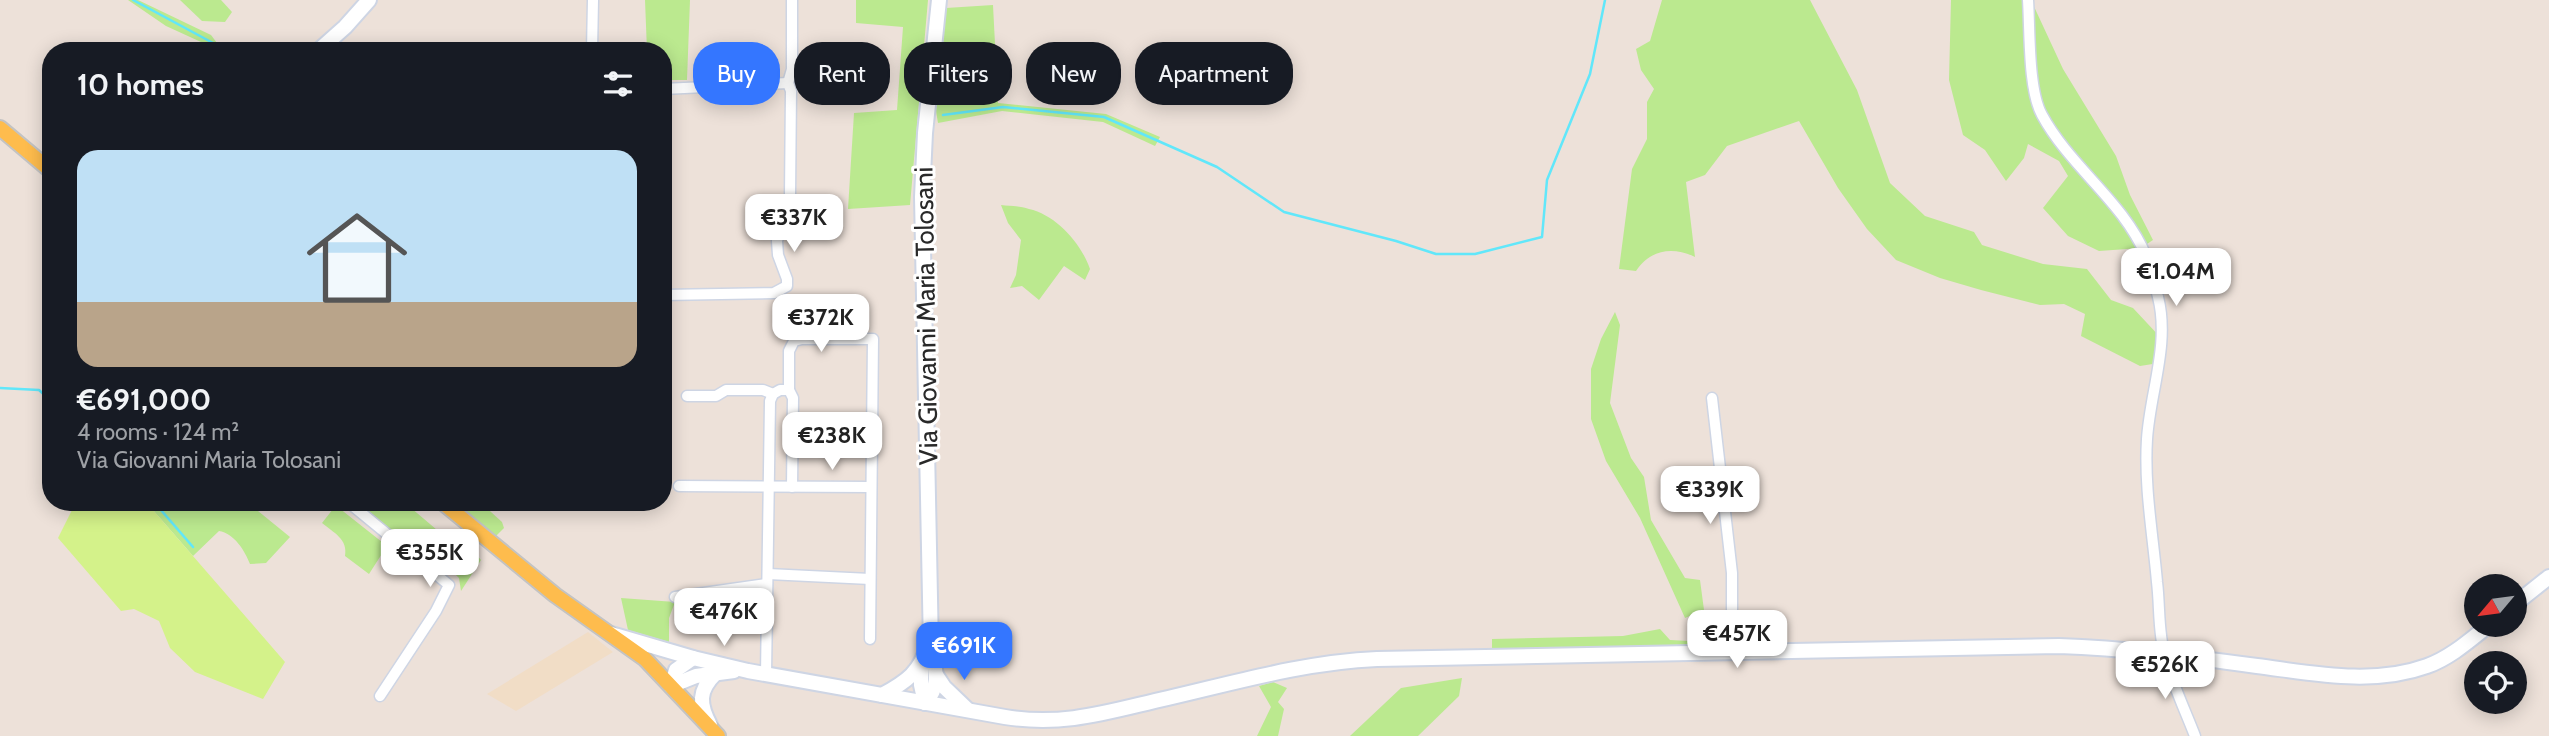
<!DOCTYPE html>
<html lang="en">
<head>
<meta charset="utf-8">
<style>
  body { margin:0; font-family:Cabin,sans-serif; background:#20242c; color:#f1f3f6; height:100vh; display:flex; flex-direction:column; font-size:26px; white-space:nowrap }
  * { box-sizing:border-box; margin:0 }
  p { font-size:23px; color:#9ea1a6 }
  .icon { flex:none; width:38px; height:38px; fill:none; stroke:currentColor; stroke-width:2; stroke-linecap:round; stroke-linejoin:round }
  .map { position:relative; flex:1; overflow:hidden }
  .panel { position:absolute; left:42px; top:42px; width:630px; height:469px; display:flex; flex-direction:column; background:#171b24; border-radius:28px; box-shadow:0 4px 18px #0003 }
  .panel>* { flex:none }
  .hud { position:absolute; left:693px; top:42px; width:665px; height:63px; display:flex; gap:14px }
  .needle { width:46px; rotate:241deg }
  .tools { position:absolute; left:2464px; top:574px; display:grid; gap:14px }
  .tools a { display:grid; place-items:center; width:63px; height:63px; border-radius:50%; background:#171b24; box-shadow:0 4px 18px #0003; font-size:35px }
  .price { position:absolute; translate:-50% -60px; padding:0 16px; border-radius:14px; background:#fff; color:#222; font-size:23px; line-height:46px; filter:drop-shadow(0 2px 4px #0008) }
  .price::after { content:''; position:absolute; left:50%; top:42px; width:21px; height:16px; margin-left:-10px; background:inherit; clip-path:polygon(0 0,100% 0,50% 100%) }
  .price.active { background:#3476ff; color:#fff }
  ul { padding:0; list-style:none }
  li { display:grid; align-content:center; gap:14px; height:371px; padding:0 35px }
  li+li { border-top:2px solid #363941 }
  li span { display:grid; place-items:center; height:217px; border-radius:21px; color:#555 }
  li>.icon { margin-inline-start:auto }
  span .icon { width:126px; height:126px; fill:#fffc; stroke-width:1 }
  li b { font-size:30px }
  h2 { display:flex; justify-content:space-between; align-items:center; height:84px; padding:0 35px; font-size:30px }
  .tag { padding:0 24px; border-radius:28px; background:#171b24; box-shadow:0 4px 18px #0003; font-size:24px; line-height:63px }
  .tag.active { background:#3476ff; color:#fff }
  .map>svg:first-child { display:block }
  .education { fill:#f1ddc6 }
  .green { fill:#bbe98f }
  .pitch { fill:#d4f28a }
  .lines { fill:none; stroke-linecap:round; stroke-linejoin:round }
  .stream { stroke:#61e7fa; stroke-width:2.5 }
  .street-casing { stroke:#ced5e4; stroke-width:13 }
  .secondary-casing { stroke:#ced5e4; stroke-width:18 }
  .primary-casing { stroke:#c3c3c3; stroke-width:18 }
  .street { stroke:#fff; stroke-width:10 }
  .secondary { stroke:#fff; stroke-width:14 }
  .primary { stroke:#febc4d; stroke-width:14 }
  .labels { text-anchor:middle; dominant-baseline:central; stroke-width:6; stroke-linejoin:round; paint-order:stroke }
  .street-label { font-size:26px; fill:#292929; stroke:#fff }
</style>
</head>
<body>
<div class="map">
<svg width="2549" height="736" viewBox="0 0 2549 736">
  <rect width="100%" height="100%" fill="#ede1d9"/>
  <path class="education" d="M588,632L613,652L516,711L487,694Z"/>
  <g class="green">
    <path d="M128,0H138L211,35L223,51H196L201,42L166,26Z"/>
    <path d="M180,0H221L232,12L225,22L202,21Z"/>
    <path d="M645,0H690L687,80H663V51H647Z"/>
    <path d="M856,0H928L910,205L848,209L854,113L897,110L903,27L856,23Z"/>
    <path d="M1662,0H1810L1857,90L1890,183L1925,216L1974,232L1982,245L2043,264L2087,269L2111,300L2133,308L2161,338L2159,363L2140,366L2081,336L2085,314L2064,304L2040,305L1981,290L1940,278L1896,260L1867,229L1838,188L1799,121L1727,146L1705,175L1686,182L1695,257C1672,246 1650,250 1636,271L1619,269L1632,169L1647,139V102L1654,89L1641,70L1636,49L1650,41Z"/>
    <path d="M1951,0H2031L2063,69L2116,156L2130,195L2153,240L2141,248L2099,251L2068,236L2043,208L2068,176L2059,161L2028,144L2024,158L2006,181L1985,150L1963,135L1949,80Z"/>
    <path d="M993,5L998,103L1106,114L1160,137L1155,146L1103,122L1002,111L938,123L936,111L946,8Z"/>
    <path d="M1001,205C1010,206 1020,206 1029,209C1056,215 1081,243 1090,269L1085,280L1064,266L1039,300L1022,286L1010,288L1016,275L1021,240L1008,223Z"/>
    <path d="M1615,312L1620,325L1610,403L1631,458L1644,477L1651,520L1685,578L1700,580L1704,610L1685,618L1640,518L1606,461L1591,419V369L1601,339Z"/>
    <path d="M146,502H247L290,537L266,563L250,564C245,551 234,533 219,531L193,556Z"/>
    <path d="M355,502H404L450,541L470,548L481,560L461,591L459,578L453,572H441Z"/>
    <path d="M454,502H480L502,522L504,528L495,537Z"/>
    <path d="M339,508L387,546L369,574L345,556C348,539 334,533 322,523L333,509Z"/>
    <path d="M621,598L675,602L669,618V642L628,630Z"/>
    <path d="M1660,629L1670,640L1709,642V649L1492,652V639L1623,636Z"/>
    <path d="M1462,678L1459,696L1418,736H1350L1401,688Z"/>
    <path d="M1273,682L1287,688L1278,702L1284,709L1278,736H1257L1271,707L1259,686Z"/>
  </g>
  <path class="pitch" d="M76,502H146L285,662L263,699L195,672L170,648L159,621L134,609L121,611L58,538Z"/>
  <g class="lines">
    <g class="stream">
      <path d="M133,0L213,43L219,51"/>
      <path d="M943,115L1003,107L1104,117L1217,167L1284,212L1396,241L1436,254H1475L1542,237L1547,180L1590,74L1605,0"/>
      <path d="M0,388L39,390L51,401"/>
      <path d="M154,502L193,547"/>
    </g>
    <g class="street-casing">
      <g id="street">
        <path d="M2028,0C2030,30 2028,90 2042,115C2070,167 2124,202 2146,256C2151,269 2155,284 2158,297C2170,344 2150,392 2147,439C2144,487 2153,535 2157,582C2160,606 2158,634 2165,656C2172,683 2185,710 2195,736"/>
        <path d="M592,51L593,0"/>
        <path d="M788,83L792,69V0"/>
        <path d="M663,89L788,83"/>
        <path d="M663,295L774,293L787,286V279L778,255L777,241L790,195L791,91L788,83"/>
        <path d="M789,390V351L794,341L802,339H873L870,639"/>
        <path d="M687,396H716L726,390H763L773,394"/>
        <path d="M1712,398L1732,573V653"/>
        <path d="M679,486L871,487"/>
        <path d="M348,502L449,585L436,611L380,696"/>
        <path d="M768,574L870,579"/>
        <path d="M675,597L767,584"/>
        <path d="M766,675L770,401L773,394L780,390H789L793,398L792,487"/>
      </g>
    </g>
    <g class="secondary-casing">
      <g id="secondary">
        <path d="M318,51L345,27L369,0"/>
        <path d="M2515,604L2549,577"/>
        <path d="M611,634L693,658L748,671L1005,717C1065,727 1110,711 1168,698C1237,682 1306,662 1377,659L2059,646C2125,648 2191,657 2257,666C2312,673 2372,686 2427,666C2450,658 2470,640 2489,625"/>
        <path d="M921,665V685L925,703"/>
        <path d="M936,675L944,687L967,709"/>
        <path d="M671,686L696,676L734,671"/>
        <path d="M671,686L676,670L693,658"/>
        <path d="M882,695C906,682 921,672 928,644"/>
        <path d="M925,703C942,683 935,671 931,648L922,197L925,133L939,0"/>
        <path d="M710,725C699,704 698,691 715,674"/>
      </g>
    </g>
    <g class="primary-casing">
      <g id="primary">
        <path d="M0,128L51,171"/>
        <path d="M442,502L555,595L645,659L718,736"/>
      </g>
    </g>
    <use href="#street" class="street"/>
    <use href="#secondary" class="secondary"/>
    <use href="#primary" class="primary"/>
  </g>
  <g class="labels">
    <g class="street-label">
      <text transform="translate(926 316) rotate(-91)">Via Giovanni Maria Tolosani</text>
    </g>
  </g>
</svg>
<div class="tools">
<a><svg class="needle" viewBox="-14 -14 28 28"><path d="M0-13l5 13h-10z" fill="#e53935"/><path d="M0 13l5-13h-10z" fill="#9ea1a6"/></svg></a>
<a><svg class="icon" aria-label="locate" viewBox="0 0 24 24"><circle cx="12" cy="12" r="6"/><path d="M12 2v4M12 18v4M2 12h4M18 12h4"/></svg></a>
</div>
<b class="price" style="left:794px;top:254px">€337K</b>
<b class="price" style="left:2176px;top:308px">€1.04M</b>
<b class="price" style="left:821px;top:354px">€372K</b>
<b class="price" style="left:832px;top:472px">€238K</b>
<b class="price" style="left:1710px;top:526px">€339K</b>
<b class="price" style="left:430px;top:589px">€355K</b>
<b class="price" style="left:724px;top:648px">€476K</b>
<b class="price" style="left:1737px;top:670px">€457K</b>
<b class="price active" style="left:964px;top:682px">€691K</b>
<b class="price" style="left:2165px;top:701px">€526K</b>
<div class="hud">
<a class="tag active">Buy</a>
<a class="tag">Rent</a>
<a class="tag">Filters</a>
<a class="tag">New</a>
<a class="tag">Apartment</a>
</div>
<section class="panel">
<h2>10 homes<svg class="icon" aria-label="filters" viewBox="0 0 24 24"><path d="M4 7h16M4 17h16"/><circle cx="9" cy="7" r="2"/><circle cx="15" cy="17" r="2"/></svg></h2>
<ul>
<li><span style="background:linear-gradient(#bfe0f5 70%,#b9a48a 0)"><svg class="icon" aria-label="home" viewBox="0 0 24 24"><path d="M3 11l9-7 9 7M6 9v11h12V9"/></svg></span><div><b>€691,000</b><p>4 rooms · 124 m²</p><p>Via Giovanni Maria Tolosani</p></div></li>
</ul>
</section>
</div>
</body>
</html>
